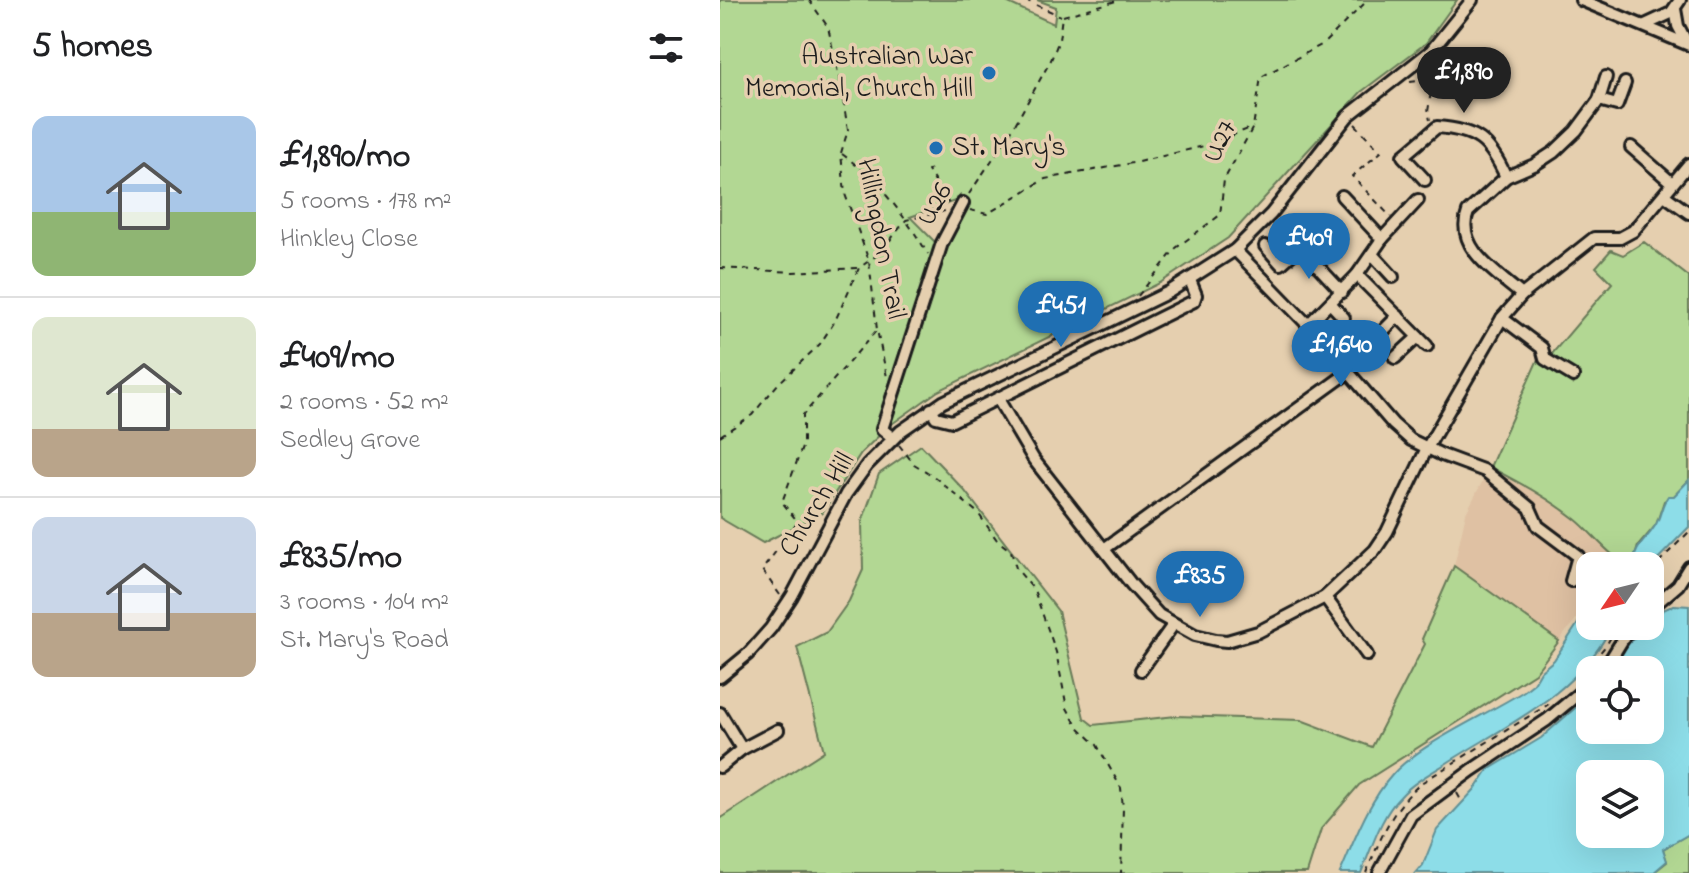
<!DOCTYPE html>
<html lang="en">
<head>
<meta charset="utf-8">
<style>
  body { margin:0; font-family:"Indie Flower",sans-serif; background:#f6f6f6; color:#202124; height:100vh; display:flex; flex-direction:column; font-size:30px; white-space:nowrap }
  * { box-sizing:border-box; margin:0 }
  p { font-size:26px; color:#757577 }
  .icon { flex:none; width:44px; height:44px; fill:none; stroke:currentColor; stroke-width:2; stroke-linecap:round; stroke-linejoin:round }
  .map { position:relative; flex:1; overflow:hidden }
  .sheet { display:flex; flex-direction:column; background:#fff; width:720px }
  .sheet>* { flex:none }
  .needle { width:52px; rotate:235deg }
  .buttons { position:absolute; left:856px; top:552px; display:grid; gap:16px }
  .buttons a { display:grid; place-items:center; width:88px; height:88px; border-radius:16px; background:#fff; box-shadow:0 8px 32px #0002; font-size:40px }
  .price { position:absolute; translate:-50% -68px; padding:0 18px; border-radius:28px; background:#1f6fb2; color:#fff; font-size:26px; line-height:52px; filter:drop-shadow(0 2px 4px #0008) }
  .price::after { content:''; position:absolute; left:50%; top:48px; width:24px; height:18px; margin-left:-12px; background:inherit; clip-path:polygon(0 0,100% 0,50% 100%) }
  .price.current { background:#222; color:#fff }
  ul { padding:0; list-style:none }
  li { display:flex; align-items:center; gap:24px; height:200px; padding:0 32px }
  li+li { border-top:2px solid #e0e0e0 }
  li span { display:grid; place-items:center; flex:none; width:224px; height:160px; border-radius:16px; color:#555 }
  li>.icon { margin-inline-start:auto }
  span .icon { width:96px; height:96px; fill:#fffc; stroke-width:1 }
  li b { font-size:34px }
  h2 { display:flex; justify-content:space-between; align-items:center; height:96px; padding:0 32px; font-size:34px }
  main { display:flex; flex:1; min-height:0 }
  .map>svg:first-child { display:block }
  .built { fill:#dfc1a3 }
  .green { fill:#b2d793; stroke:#677a58; stroke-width:2; fill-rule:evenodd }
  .water { fill:#8ddde8; stroke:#609096; stroke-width:2; fill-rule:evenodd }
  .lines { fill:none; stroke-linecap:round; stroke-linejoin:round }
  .minor-casing { stroke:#1c1c1c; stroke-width:16 }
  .path { stroke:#1c1c1c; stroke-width:2; stroke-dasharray:6 6; stroke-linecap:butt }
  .minor { stroke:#e5cfaf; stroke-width:10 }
  .poi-dot { fill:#1f6fb2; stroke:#e5cfaf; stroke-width:3 }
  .labels { text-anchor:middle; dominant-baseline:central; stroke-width:7; stroke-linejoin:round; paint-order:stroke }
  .poi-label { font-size:28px; fill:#1c1c1c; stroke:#e5cfaf; text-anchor:end }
  .street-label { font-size:28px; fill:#1c1c1c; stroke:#e5cfaf }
</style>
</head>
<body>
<main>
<section class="sheet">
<h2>5 homes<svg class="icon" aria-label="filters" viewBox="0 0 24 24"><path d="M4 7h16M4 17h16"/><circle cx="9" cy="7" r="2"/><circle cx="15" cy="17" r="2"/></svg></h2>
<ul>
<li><span style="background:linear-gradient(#a9c7e8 60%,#8fb573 0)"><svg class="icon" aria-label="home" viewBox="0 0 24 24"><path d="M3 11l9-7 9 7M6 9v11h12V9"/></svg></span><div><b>£1,890/mo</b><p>5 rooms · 178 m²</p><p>Hinkley Close</p></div></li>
<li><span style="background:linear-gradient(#dfe7d0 70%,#b9a48a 0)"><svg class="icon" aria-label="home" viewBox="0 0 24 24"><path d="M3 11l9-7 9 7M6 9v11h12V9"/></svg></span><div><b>£409/mo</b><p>2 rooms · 52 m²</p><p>Sedley Grove</p></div></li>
<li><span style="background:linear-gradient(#c9d6e8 60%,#b9a48a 0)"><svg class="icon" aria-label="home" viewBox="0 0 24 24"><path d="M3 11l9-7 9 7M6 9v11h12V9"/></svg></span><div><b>£835/mo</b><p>3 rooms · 104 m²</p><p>St. Mary's Road</p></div></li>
</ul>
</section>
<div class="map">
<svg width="969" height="873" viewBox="0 0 969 873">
  <rect width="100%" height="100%" fill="#e5cfaf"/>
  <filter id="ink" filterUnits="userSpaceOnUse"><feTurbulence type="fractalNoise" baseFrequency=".0125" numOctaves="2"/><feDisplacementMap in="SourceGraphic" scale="16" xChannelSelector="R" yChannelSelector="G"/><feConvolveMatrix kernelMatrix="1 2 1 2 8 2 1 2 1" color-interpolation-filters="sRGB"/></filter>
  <g filter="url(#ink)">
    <path class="built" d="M770,467L823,495L855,519L901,562L897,566H870V601L839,641L734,566L746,513Z"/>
    <g class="green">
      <path d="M0,0H282L334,24L336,7L317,0H737L706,43L641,92L508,238L440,283L218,391L169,426L141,453L102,513L43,543L0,518ZM240,195L248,202L216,243L190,217L235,201Z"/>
      <path d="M924,242L969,277V480L954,496L944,501L936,525L918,546L912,566C889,558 874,534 855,519C829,498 800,483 770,467L818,359L854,385L825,362L892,283L876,267L891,250L903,255Z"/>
      <path d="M201,445L244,490L338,611L364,718L373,725L456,716L581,720L652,747L705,644L702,639L734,566L839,641L815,673L639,785L601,829L587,873H0V819L104,751L77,647L107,632L129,601L143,570L142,522L159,474Z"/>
      <path d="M969,834V873H933L947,862L943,849Z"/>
    </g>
    <g class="water">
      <path d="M969,480V527L930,567L912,566C918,541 923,545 935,526C941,517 941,505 948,496H954Z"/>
      <path d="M870,605V626H892C858,693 790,723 730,761C713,772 693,782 680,797C660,817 652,848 641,873H620C635,839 648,802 673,774C699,744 768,714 804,691L814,683L821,671L834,660Z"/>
      <path d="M954,605L969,606V834L943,849L947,861L933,873H696L703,865L717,830L755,789L768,770L821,738L870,695V730H930V670H888L901,652L925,626H930V621L941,611ZM870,774H930V834H870Z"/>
    </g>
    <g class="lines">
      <g class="minor-casing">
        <g id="minor">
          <path d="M861,0L969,45"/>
          <path d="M955,9L958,26L967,43"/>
          <path d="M925,25L951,13L960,0"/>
          <path d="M886,77L879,100L897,105L905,83"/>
          <path d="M911,147L952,183"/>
          <path d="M705,180L683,156L717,127C757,130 770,141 786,177"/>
          <path d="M944,195L969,213"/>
          <path d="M622,196L662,239"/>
          <path d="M545,246L561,264L580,247L622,292"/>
          <path d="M515,250L588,325L673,424L691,440L722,455L765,471L810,508L818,526L858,556L851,581"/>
          <path d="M652,254L673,277"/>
          <path d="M637,275L707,346"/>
          <path d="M802,295C778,274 734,248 748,212L786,177L814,165L834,152L856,131L879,100"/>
          <path d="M611,304L624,318L612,329"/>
          <path d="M782,318L822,348L825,359L853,376"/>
          <path d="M588,325L637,275L662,239L698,200"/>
          <path d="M655,339L678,316"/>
          <path d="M675,358L698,337"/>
          <path d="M278,399L314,460L412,585L439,615L475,635L496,640L507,641L538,632L605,597L655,550L667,532L707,448L782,318L802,295L874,238H900L913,231L969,164"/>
          <path d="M211,409L216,417L232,421L474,301L476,295L470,280"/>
          <path d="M173,438L162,429L222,243L243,203"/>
          <path d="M384,549L629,372"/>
          <path d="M605,597L647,655"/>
          <path d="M930,609L958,585L969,567"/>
          <path d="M421,670L453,625"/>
          <path d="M884,670L911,626"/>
          <path d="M0,677L28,654L51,628L72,596L126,494L147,465L181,431L223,402L449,292L515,250L551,214L628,116L711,51L752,0"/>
          <path d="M0,713L22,749"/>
          <path d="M0,767L22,749L58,730"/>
          <path d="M659,873L691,815L752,770L827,720L870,684"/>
        </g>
      </g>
      <g class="path">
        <path d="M89,0L108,27L120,82L128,130L121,153L125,194L149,261L157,330L167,377"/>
        <path d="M305,0L341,16"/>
        <path d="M343,16L400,0"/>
        <path d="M705,70L711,91L708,112L710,120"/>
        <path d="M690,82L705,80"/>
        <path d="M635,124L661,152L632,176L671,217"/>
        <path d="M122,154C159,181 184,215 208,254"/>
        <path d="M211,169L208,171L229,204"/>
        <path d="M249,194L289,135L331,60L339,40L342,16"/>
        <path d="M250,210L267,214L325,179L418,162L488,145L533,127"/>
        <path d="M0,268L73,272L137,268"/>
        <path d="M418,296L456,248L500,215L504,180L533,127L541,77L603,44L648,0"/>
        <path d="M0,436L32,415L58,384L100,344L115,321L139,268L160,253L186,220L229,210"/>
        <path d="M179,445L194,464L212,475L258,513L277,540L291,551L296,568L314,590L336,652L347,708L357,726L377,745L401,788L403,808L401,873"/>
        <path d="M930,571L969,532"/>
        <path d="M60,595L42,570L78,522L62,502L83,445V415L156,331"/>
        <path d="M858,680L887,644L897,626"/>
        <path d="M737,793L742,802"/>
        <path d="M646,873C662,836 670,811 701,783L829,704"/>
      </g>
      <use href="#minor" class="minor"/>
    </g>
  </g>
  <g class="poi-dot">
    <circle cx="269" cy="73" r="8"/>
    <circle cx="216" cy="148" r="8"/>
  </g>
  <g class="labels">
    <g class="poi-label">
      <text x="253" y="57">Australian War<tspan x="253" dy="32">Memorial, Church Hill</tspan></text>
      <text x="232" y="148" text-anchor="start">St. Mary's</text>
    </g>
    <g class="street-label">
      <text transform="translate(501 142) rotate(-64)">U27</text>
      <text transform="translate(216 205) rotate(-61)">U26</text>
      <text transform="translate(160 239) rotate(79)">Hillingdon Trail</text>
      <text transform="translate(98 505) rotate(-58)">Church Hill</text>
    </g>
  </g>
</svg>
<div class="buttons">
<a><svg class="needle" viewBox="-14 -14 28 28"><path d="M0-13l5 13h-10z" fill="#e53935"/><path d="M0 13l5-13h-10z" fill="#757577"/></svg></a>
<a><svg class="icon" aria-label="locate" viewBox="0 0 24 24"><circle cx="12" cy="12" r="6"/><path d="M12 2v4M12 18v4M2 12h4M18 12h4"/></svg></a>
<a><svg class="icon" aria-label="layers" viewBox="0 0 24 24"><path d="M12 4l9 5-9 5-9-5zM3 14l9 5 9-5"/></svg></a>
</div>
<b class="price current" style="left:744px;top:115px">£1,890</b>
<b class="price" style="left:589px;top:281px">£409</b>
<b class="price" style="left:341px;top:349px">£451</b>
<b class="price" style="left:621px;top:388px">£1,640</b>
<b class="price" style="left:480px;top:619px">£835</b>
</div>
</main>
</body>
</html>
